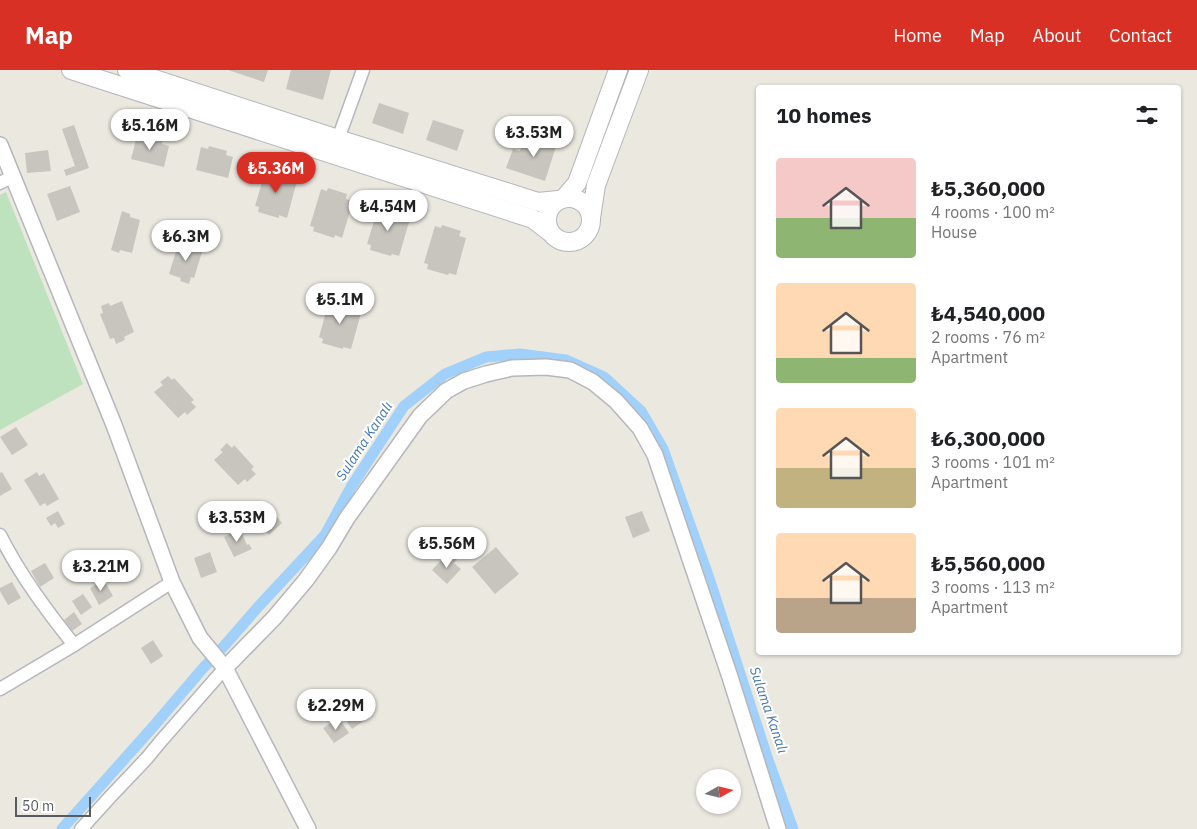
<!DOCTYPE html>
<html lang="en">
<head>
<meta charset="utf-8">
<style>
  body { margin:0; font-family:"IBM Plex Sans",sans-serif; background:#f2f2f2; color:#202124; height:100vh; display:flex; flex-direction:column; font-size:19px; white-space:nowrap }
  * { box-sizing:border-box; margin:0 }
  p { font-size:16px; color:#757577 }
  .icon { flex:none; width:28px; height:28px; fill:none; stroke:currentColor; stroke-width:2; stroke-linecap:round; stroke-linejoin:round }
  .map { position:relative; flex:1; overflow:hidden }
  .sheet { position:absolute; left:756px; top:15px; width:425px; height:570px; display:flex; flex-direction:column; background:#fff; border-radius:5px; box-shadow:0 1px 4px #0004 }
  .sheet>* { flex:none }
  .needle { width:32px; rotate:82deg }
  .controls { position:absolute; left:696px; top:699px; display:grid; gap:10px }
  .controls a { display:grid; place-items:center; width:45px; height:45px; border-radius:50%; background:#fff; box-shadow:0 1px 4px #0004; font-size:25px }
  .scale { position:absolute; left:15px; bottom:12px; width:76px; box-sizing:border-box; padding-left:5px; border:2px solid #585c60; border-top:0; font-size:14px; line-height:18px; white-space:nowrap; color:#585c60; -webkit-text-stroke:4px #fff; paint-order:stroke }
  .price { position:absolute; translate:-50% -42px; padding:0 11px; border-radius:18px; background:#fff; color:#222; font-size:16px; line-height:32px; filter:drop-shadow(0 1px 2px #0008) }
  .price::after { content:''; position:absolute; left:50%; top:30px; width:15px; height:11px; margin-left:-8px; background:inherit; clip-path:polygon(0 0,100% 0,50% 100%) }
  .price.selected { background:#d93025; color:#fff }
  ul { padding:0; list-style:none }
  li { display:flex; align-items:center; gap:15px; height:125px; padding:0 20px }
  li span { display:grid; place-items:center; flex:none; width:140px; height:100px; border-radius:5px; color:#555 }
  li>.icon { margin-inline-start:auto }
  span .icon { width:60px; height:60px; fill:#fffc; stroke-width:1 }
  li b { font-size:21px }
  h2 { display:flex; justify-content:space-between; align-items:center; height:60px; padding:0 20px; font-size:21px }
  header { display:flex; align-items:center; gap:30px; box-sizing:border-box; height:70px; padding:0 25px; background:#d93025; color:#fff }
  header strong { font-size:24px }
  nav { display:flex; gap:28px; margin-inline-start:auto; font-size:18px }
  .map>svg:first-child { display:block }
  .green { fill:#bde2bd }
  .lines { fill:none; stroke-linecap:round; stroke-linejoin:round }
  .canal { stroke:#a1d1fa; stroke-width:11 }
  .building { fill:#c8c5bf }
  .minor-casing { stroke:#b5b7bc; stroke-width:15 }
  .tertiary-casing { stroke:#b5b7bc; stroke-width:18 }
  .secondary-casing { stroke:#b3b6bc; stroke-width:20 }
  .minor { stroke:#fff; stroke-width:12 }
  .tertiary { stroke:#fff; stroke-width:15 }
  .secondary { stroke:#fff; stroke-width:18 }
  .labels { text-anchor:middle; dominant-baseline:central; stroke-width:4; stroke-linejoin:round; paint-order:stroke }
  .water-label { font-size:14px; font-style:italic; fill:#4377b2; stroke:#fff }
</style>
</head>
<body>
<header>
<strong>Map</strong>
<nav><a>Home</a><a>Map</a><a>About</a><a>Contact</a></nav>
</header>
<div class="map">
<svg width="1197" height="759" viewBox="0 0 1197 759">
  <rect width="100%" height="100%" fill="#ebe8e0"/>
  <path class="green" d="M6,122L83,314L0,360V125Z"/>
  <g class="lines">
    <path class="canal" d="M62,759L152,658L204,597L225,575L258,537L325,465L351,417L404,336L445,304L486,287L520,284L566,290L604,307L641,341L663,379L709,508L767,687L793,759"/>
  </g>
  <g class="building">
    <path d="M228,0H268L264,12Z"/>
    <path d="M291,0H331L323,30L286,19Z"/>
    <path d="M379,33L409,43L403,64L372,53Z"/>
    <path d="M433,50L464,60L457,81L426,70Z"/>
    <path d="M74,55L89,98L66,106L64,100L75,96L62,59Z"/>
    <path d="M536,63L558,70L545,111L506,98L513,79L520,81L522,76L531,79Z"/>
    <path d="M145,65L163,70L162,74L169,76L164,97L131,89L137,66L144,68Z"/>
    <path d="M209,76L227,81L226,85L233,87L228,108L196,100L201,77L208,79Z"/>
    <path d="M48,80L51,101L27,103L25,83Z"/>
    <path d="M272,98L292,104L290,109L297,111L287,148L279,145V148L258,142L259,137L255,136L266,99L272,101Z"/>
    <path d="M70,116L80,142L57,151L47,124Z"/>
    <path d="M328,118L347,124L346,129L353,131L342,168L335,165L334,168L313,161L314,157L310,156L321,119L327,121Z"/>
    <path d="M385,137L404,142L403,147L410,149L399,186L392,184L391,186L370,180L371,175L367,174L378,138L384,139Z"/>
    <path d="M122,141L130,144V147L140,150L132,183L120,180L119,183L111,180Z"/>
    <path d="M442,155L461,161L459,166L466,168L456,205L449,203L448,205L427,199L428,194L424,193L435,156L441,158Z"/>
    <path d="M179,172L190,176L191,172L200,175L198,181L202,182L194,208L191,207L189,214L180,211L181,208L169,204Z"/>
    <path d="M336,230L356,236L354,240L361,243L351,279L343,277V279L322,273L323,269L319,267L329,231L335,233Z"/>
    <path d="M122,231L134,262L124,267L125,270L116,274L114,268L110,269L100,244L103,243L101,236L109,233L110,236Z"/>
    <path d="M168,306L172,310L174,308L194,330L191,332L196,337L187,345L185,342L178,348L154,322L163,315L160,312Z"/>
    <path d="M16,357L28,375L12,385L0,367Z"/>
    <path d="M227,373L232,378L234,375L254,397L251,399L256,404L247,412L245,409L238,415L214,390L223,382L220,380Z"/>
    <path d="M2,402L12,419L0,426V403Z"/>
    <path d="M37,402L39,406L44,403L59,429L47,436L45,433L40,436L24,410Z"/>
    <path d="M268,436L282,453L269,465L255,448Z"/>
    <path d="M58,441L65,454L58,458L55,453L51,456L46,448Z"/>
    <path d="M642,441L650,461L633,468L625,447Z"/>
    <path d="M240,459L247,475L249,474L252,479L234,487L224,467Z"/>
    <path d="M496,477L519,504L495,524L472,497Z"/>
    <path d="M210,482L217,502L201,508L194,488Z"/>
    <path d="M446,485L449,488L452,485L457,490L454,493L461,499L447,514L432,500Z"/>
    <path d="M45,493L54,508L40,517L31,501Z"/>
    <path d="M104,510L113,526L99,535L90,518Z"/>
    <path d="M12,512L21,528L8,535L0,521V518Z"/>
    <path d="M83,524L92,537L81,545L72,531Z"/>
    <path d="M74,542L82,554L72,561L64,550Z"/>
    <path d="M153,570L163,586L151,594L141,578Z"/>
    <path d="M354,634L365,650L352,659L341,643Z"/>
    <path d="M335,650L338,654L341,651L349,663L334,673L323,658Z"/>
  </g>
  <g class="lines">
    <g class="minor-casing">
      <g id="minor">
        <path d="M338,69L363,0"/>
        <path d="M0,113L13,106"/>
        <path d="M0,465C20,505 47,541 74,575"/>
        <path d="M0,619L74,575L172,512"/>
        <path d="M81,759L111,726L147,688L161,671L225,598"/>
      </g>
    </g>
    <g class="tertiary-casing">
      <g id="tertiary">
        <path d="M0,75L114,355L172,512L200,568L225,598L308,759"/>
        <path d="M225,598L274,548L306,510L329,478L347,448L420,346L446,321L464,311L486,304L512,298L546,297L570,300L593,312L616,331L640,358L655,385L730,607L778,759"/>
      </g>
    </g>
    <g class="secondary-casing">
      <g id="secondary">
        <path d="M71,0L533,149L550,162"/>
        <path d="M127,0L338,69L538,132L558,130"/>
        <path d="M565,127L577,113L618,0"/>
        <circle cx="569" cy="150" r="22"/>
        <path d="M591,148L596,115L639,0"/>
      </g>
    </g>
    <use href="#minor" class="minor"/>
    <use href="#tertiary" class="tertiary"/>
    <use href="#secondary" class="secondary"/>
  </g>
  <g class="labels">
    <g class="water-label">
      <text transform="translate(364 371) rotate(-57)">Sulama Kanalı</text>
      <text transform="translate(769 640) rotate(71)">Sulama Kanalı</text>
    </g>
  </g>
</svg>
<div class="controls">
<a><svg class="needle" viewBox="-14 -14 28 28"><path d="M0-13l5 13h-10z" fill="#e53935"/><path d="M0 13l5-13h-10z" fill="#757577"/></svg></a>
</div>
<div class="scale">50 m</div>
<b class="price" style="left:150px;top:81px">₺5.16M</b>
<b class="price" style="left:534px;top:88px">₺3.53M</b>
<b class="price selected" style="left:276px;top:124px">₺5.36M</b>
<b class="price" style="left:388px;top:162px">₺4.54M</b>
<b class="price" style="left:186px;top:192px">₺6.3M</b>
<b class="price" style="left:340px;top:255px">₺5.1M</b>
<b class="price" style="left:237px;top:473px">₺3.53M</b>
<b class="price" style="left:447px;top:499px">₺5.56M</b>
<b class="price" style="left:101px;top:522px">₺3.21M</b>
<b class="price" style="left:336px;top:661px">₺2.29M</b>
<section class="sheet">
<h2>10 homes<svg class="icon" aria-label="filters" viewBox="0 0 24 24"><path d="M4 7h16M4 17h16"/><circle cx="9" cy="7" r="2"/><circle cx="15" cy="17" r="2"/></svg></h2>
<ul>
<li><span style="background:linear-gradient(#f6c9c9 60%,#8fb573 0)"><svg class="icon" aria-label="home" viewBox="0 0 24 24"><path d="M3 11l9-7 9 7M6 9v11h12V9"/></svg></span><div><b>₺5,360,000</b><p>4 rooms · 100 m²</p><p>House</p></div></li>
<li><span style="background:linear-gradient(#ffd9b3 75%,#8fb573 0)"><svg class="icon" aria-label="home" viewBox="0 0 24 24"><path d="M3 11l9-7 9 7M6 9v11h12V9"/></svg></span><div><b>₺4,540,000</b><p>2 rooms · 76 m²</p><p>Apartment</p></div></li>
<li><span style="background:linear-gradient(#ffd9b3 60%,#c2b280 0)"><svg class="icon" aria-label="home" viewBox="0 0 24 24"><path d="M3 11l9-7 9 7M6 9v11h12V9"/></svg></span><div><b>₺6,300,000</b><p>3 rooms · 101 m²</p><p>Apartment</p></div></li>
<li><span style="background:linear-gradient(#ffd9b3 65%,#b9a48a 0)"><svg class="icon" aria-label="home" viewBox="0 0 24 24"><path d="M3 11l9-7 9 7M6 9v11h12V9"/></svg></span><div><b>₺5,560,000</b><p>3 rooms · 113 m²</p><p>Apartment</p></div></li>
</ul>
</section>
</div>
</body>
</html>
